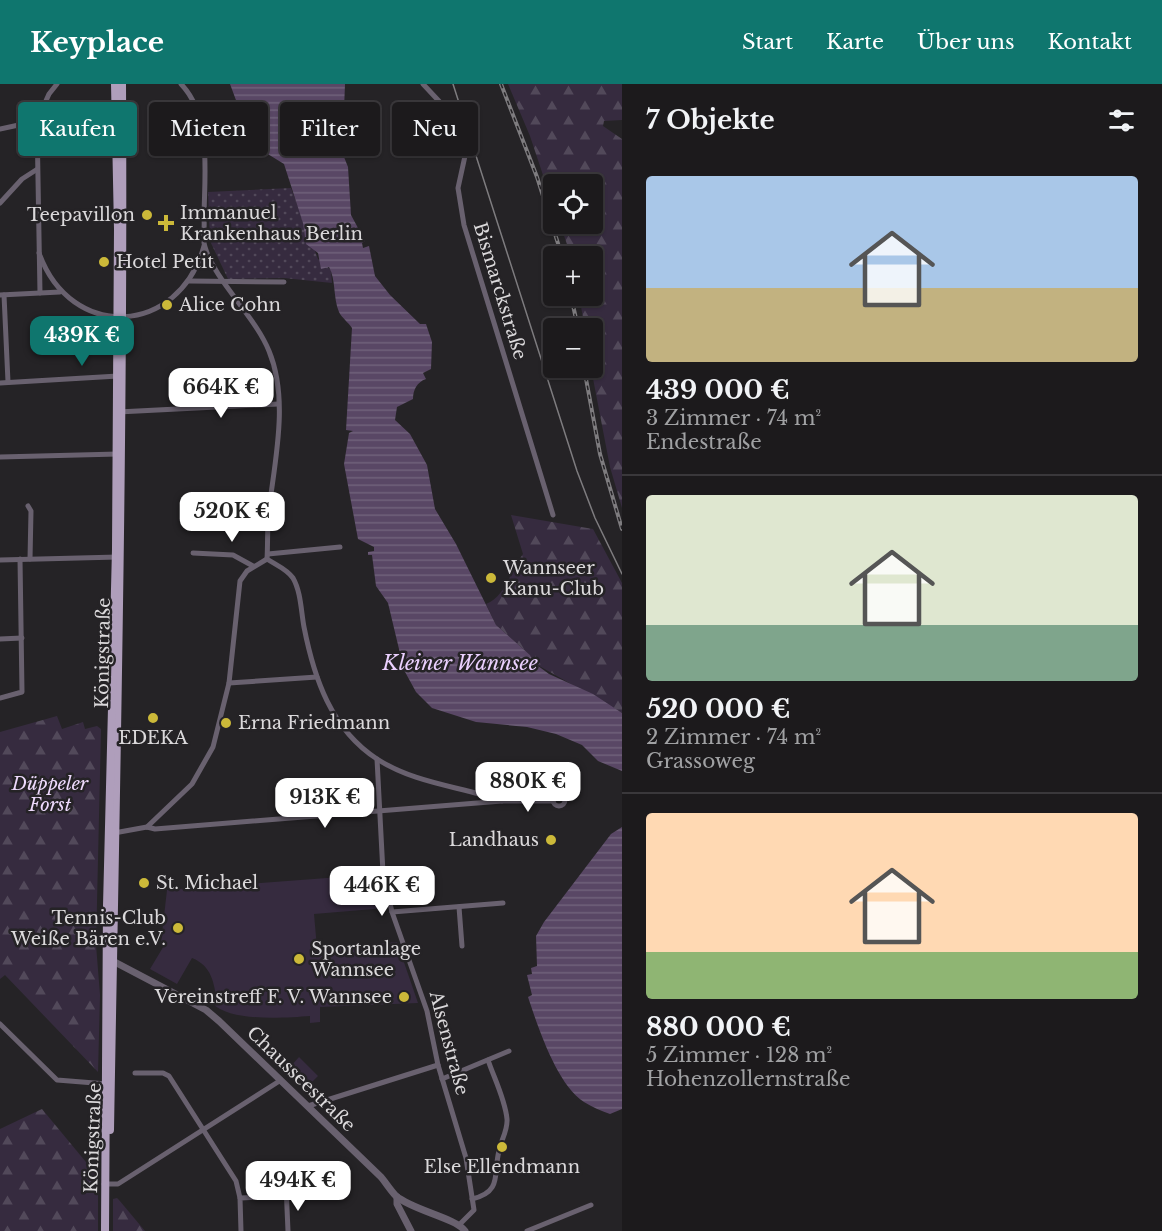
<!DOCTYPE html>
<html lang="de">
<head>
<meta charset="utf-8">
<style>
  body { margin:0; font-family:"Libre Baskerville",serif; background:#252325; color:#f1f3f6; height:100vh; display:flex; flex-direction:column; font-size:22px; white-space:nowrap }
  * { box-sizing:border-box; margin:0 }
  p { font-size:20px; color:#a0a1a3 }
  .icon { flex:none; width:33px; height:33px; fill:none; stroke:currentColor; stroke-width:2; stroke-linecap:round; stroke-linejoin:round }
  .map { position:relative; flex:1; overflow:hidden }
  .sheet { display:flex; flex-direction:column; background:#1c1a1c; width:540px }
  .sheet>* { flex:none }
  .guide { position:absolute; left:18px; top:18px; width:513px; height:54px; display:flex; gap:12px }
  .fabs { position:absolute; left:543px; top:90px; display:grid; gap:12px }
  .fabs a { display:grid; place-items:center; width:60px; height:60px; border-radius:6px; background:#1c1a1c; box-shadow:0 2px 4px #0004,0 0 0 2px #3a383b; font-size:30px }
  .price { position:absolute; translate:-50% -51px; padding:0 14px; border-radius:12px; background:#fff; color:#222; font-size:20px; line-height:39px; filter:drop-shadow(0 2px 3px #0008) }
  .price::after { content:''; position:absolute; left:50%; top:36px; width:18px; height:14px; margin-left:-9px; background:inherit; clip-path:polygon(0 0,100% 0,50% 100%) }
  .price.selected { background:#0f766e; color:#fff }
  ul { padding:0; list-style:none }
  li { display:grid; align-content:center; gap:12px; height:318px; padding:0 24px }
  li+li { border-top:2px solid #3a383b }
  li span { display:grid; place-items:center; height:186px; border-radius:6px; color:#555 }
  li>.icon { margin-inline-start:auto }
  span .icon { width:108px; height:108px; fill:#fffc; stroke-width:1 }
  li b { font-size:26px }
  h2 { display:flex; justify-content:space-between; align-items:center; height:72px; padding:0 24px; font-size:26px }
  .tag { padding:0 21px; border-radius:6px; background:#1c1a1c; box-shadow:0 2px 4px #0004,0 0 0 2px #3a383b; font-size:21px; line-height:54px }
  .tag.selected { background:#0f766e; color:#fff }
  header { display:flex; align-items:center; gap:36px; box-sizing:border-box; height:84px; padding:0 30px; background:#0f766e; color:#fff }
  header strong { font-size:28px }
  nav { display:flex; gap:33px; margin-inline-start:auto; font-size:21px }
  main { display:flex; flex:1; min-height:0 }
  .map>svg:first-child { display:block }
  .forest { fill:url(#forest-firs) }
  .garden { fill:url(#garden-dots) }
  .pitch { fill:#362b3f }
  .water { fill:url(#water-rules) }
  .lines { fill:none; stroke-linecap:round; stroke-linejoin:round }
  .minor { stroke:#69616f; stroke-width:5 }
  .tertiary { stroke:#69616f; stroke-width:7 }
  .primary { stroke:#af9ebb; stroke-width:8 }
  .tram { stroke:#7e7c7f; stroke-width:1.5 }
  .rail-casing { stroke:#7e7c7f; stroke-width:4 }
  .rail { stroke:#252326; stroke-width:1.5; stroke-dasharray:4.5; stroke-linecap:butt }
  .poi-dot { fill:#ccb939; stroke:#252326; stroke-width:2 }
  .labels { text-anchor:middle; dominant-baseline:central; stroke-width:5; stroke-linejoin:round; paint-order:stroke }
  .poi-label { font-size:18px; fill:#dbd9db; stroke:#252326; text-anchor:start }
  .street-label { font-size:18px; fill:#dbd9db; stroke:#252326 }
  .park-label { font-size:18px; font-style:italic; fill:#eedafd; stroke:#252326 }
  .water-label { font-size:20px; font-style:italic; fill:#ebd1ff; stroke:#252326 }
</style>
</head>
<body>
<header>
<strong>Keyplace</strong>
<nav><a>Start</a><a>Karte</a><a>Über uns</a><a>Kontakt</a></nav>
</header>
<main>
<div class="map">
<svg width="622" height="1147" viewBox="0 0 622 1147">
  <defs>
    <pattern id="forest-firs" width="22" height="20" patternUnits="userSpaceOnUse" patternTransform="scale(1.5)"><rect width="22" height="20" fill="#362b3f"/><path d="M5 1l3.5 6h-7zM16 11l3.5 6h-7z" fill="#52495a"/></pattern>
    <pattern id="garden-dots" width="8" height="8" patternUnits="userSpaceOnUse" patternTransform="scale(1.5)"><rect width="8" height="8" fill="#362b3f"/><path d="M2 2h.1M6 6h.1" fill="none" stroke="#52495a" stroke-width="1.8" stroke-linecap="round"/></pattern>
    <pattern id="water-rules" width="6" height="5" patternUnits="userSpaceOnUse" patternTransform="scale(1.5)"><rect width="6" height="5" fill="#594765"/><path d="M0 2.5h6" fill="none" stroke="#70617a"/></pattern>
  </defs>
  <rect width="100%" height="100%" fill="#252326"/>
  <g class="forest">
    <path d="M508,0H622V36L604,37L603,42L622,55V424L610,383L591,284L592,244H585L579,212H592V172H571L560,140H592V100H554L553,121L530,52Z"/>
    <path d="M511,431L593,445L622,499V629L534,579L530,571L496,541L486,520C506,512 510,487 523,470Z"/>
    <path d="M57,632L62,645L83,638L85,645L97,642L101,645L96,861L100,911L98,988L5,891L0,895V648Z"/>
    <path d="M42,1025L95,1089L98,1101V1147H0V1045Z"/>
    <path d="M117,1114L119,1116L145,1147H113V1115Z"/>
  </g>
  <path class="garden" d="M291,104L318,175L331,186L332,199L284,194L228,195L210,157L208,108Z"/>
  <g class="pitch">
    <path d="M380,790L386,824L314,830L317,864L397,858L418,919L320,923V938L310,939V932C283,934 230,938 212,919L217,918C214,899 212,882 192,874L177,900L150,885L165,860L161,858L167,806Z"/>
    <path d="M299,973L318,992L308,1002L290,983Z"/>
  </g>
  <g class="water">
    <path d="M230,0H345L344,26L354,40L342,55L340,63L348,83L351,131L365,157L362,159L363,164L369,162L375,192L390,211L420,240H426L432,258L431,285L423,289L426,295C417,298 413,306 413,315L397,323L395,336L410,350L427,381L435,425L456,460L496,541L530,571L534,579L549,590L593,610L622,629V687L598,677L582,661L556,650L527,643L476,638L432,624L416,608L404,586L388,519L376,502L372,471H368V468L374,467V463L358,455L344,380L349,349L353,347L346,346L352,244C348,238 342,234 339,228C333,214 336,195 329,183L321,185L318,169L306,160L303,139L284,80L258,64L250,54Z"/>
    <path d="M622,743V1025L610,1030C601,1027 592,1023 584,1018C557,1001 538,943 528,913L532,911L527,891L532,890L531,884L537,882L536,852L544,838L611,750Z"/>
  </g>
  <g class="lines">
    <g class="minor">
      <path d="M181,0C213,33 204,93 204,136C205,144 202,155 205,163C215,197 255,232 269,267C289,315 275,376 269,425C267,442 268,459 267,475C276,481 287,485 293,494C301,508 301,527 304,543C314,594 331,645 377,675C416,700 460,702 502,717"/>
      <path d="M423,0L451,30L465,72L458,104L464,141L553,431"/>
      <path d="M0,45L37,37"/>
      <path d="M0,119L22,95L36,86"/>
      <path d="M39,169C71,258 179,252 204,162"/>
      <path d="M189,197L284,198"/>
      <path d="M40,209L37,37L49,10L57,0"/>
      <path d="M0,211L60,208"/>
      <path d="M4,211L8,298"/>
      <path d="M0,299L118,292"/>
      <path d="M118,328L278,320"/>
      <path d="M0,373L118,370"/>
      <path d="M28,422L31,427L30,475"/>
      <path d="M193,469L233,471L253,482"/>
      <path d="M268,470L340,463"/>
      <path d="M0,476L118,473"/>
      <path d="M0,555L22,554"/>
      <path d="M229,599L317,593"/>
      <path d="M0,614L22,608L20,475"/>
      <path d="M377,675L383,789L392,828L427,927L438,981L466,1074L474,1126L460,1140"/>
      <circle cx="559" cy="716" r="6"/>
      <path d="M147,743L192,700L213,663L229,599L240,497L247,487L267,475"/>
      <path d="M114,749L147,743L155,745L502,717H553"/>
      <path d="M459,823L462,862"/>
      <path d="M392,828L503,819"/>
      <path d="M0,940L57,996L107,1000"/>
      <path d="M135,989H163L169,992L236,1097L240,1114"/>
      <path d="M442,995L509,967"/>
      <path d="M308,1022L438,981"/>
      <path d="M104,1100H118L281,996"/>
      <path d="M286,1101L288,1147"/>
      <path d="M472,1115C503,1108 493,1089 499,1067C501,1056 508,1046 507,1035C505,1015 494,994 488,976"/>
      <path d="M241,1147L240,1114L286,1112"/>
      <path d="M527,1147L591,1121"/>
    </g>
    <g class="tertiary">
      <path d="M109,875L206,926L219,937L381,1093C386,1099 391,1107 396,1112C412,1126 456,1134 465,1147"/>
      <path d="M397,1113V1120L411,1147"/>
    </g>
    <g class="primary">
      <path d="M110,1046C116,697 124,349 122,0"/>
      <path d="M105,1147L107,822L116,465L118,145L115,0"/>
    </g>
    <path class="tram" d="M453,0L577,387L595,434L622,490"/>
    <g class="rail-casing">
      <g id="rail">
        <path d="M501,0L537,93L562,172"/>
        <path d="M571,212L578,244"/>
        <path d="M584,284L600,370L622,445"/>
      </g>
    </g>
    <use href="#rail" class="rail"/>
  </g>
  <g class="poi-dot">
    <circle cx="147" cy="131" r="6"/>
    <path d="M163 130h6v6h6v6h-6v6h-6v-6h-6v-6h6z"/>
    <circle cx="104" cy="178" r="6"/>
    <circle cx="167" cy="221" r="6"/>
    <circle cx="491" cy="494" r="6"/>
    <circle cx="153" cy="634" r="6"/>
    <circle cx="226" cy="639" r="6"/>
    <circle cx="551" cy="756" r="6"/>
    <circle cx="144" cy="799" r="6"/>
    <circle cx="178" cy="844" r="6"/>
    <circle cx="299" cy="875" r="6"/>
    <circle cx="404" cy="913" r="6"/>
    <circle cx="502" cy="1063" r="6"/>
  </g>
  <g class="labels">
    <g class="poi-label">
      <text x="180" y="129">Immanuel<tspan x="180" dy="21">Krankenhaus Berlin</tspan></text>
      <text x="135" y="131" text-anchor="end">Teepavillon</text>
      <text x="116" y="178">Hotel Petit</text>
      <text x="179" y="221">Alice Cohn</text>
      <text x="503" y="484">Wannseer<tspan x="503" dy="21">Kanu-Club</tspan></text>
      <text x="238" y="639">Erna Friedmann</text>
      <text x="153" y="654" text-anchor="middle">EDEKA</text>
      <text x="539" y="756" text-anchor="end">Landhaus</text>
      <text x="156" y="799">St. Michael</text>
      <text x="166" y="834" text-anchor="end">Tennis-Club<tspan x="166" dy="21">Weiße Bären e.V.</tspan></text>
      <text x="311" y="865">Sportanlage<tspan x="311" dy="21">Wannsee</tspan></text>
      <text x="392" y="913" text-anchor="end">Vereinstreff F. V. Wannsee</text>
      <text x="502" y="1083" text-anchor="middle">Else Ellendmann</text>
    </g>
    <g class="street-label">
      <text transform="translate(500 207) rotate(73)">Bismarckstraße</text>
      <text transform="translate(103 569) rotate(-89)">Königstraße</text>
      <text transform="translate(449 959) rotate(75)">Alsenstraße</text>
      <text transform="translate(301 995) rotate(44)">Chausseestraße</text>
      <text transform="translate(93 1054) rotate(-88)">Königstraße</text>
    </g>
    <g class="park-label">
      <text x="50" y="700">Düppeler<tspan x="50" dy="21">Forst</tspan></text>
    </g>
    <g class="water-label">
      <text x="460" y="579">Kleiner Wannsee</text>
    </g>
  </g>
</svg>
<div class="fabs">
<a><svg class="icon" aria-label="locate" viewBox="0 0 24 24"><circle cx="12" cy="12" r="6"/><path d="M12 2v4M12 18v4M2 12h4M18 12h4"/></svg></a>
<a>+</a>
<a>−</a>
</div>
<b class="price selected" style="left:82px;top:283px">439K €</b>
<b class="price" style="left:221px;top:335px">664K €</b>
<b class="price" style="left:232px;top:459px">520K €</b>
<b class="price" style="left:528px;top:729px">880K €</b>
<b class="price" style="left:325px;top:745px">913K €</b>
<b class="price" style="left:382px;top:833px">446K €</b>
<b class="price" style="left:298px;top:1128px">494K €</b>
<div class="guide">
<a class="tag selected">Kaufen</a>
<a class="tag">Mieten</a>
<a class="tag">Filter</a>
<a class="tag">Neu</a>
</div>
</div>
<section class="sheet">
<h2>7 Objekte<svg class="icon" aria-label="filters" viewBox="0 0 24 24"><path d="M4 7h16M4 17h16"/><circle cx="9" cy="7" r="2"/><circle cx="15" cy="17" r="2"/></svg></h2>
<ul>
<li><span style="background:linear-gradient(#a9c7e8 60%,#c2b280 0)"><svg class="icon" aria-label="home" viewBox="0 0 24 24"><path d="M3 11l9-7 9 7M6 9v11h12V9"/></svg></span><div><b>439 000 €</b><p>3 Zimmer · 74 m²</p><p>Endestraße</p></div></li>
<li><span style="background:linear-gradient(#dfe7d0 70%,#7fa58c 0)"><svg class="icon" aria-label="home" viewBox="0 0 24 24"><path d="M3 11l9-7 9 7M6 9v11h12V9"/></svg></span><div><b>520 000 €</b><p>2 Zimmer · 74 m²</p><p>Grassoweg</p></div></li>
<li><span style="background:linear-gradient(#ffd9b3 75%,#8fb573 0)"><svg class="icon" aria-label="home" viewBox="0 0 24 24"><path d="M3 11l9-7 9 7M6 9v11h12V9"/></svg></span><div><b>880 000 €</b><p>5 Zimmer · 128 m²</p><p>Hohenzollernstraße</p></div></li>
</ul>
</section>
</main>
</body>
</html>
